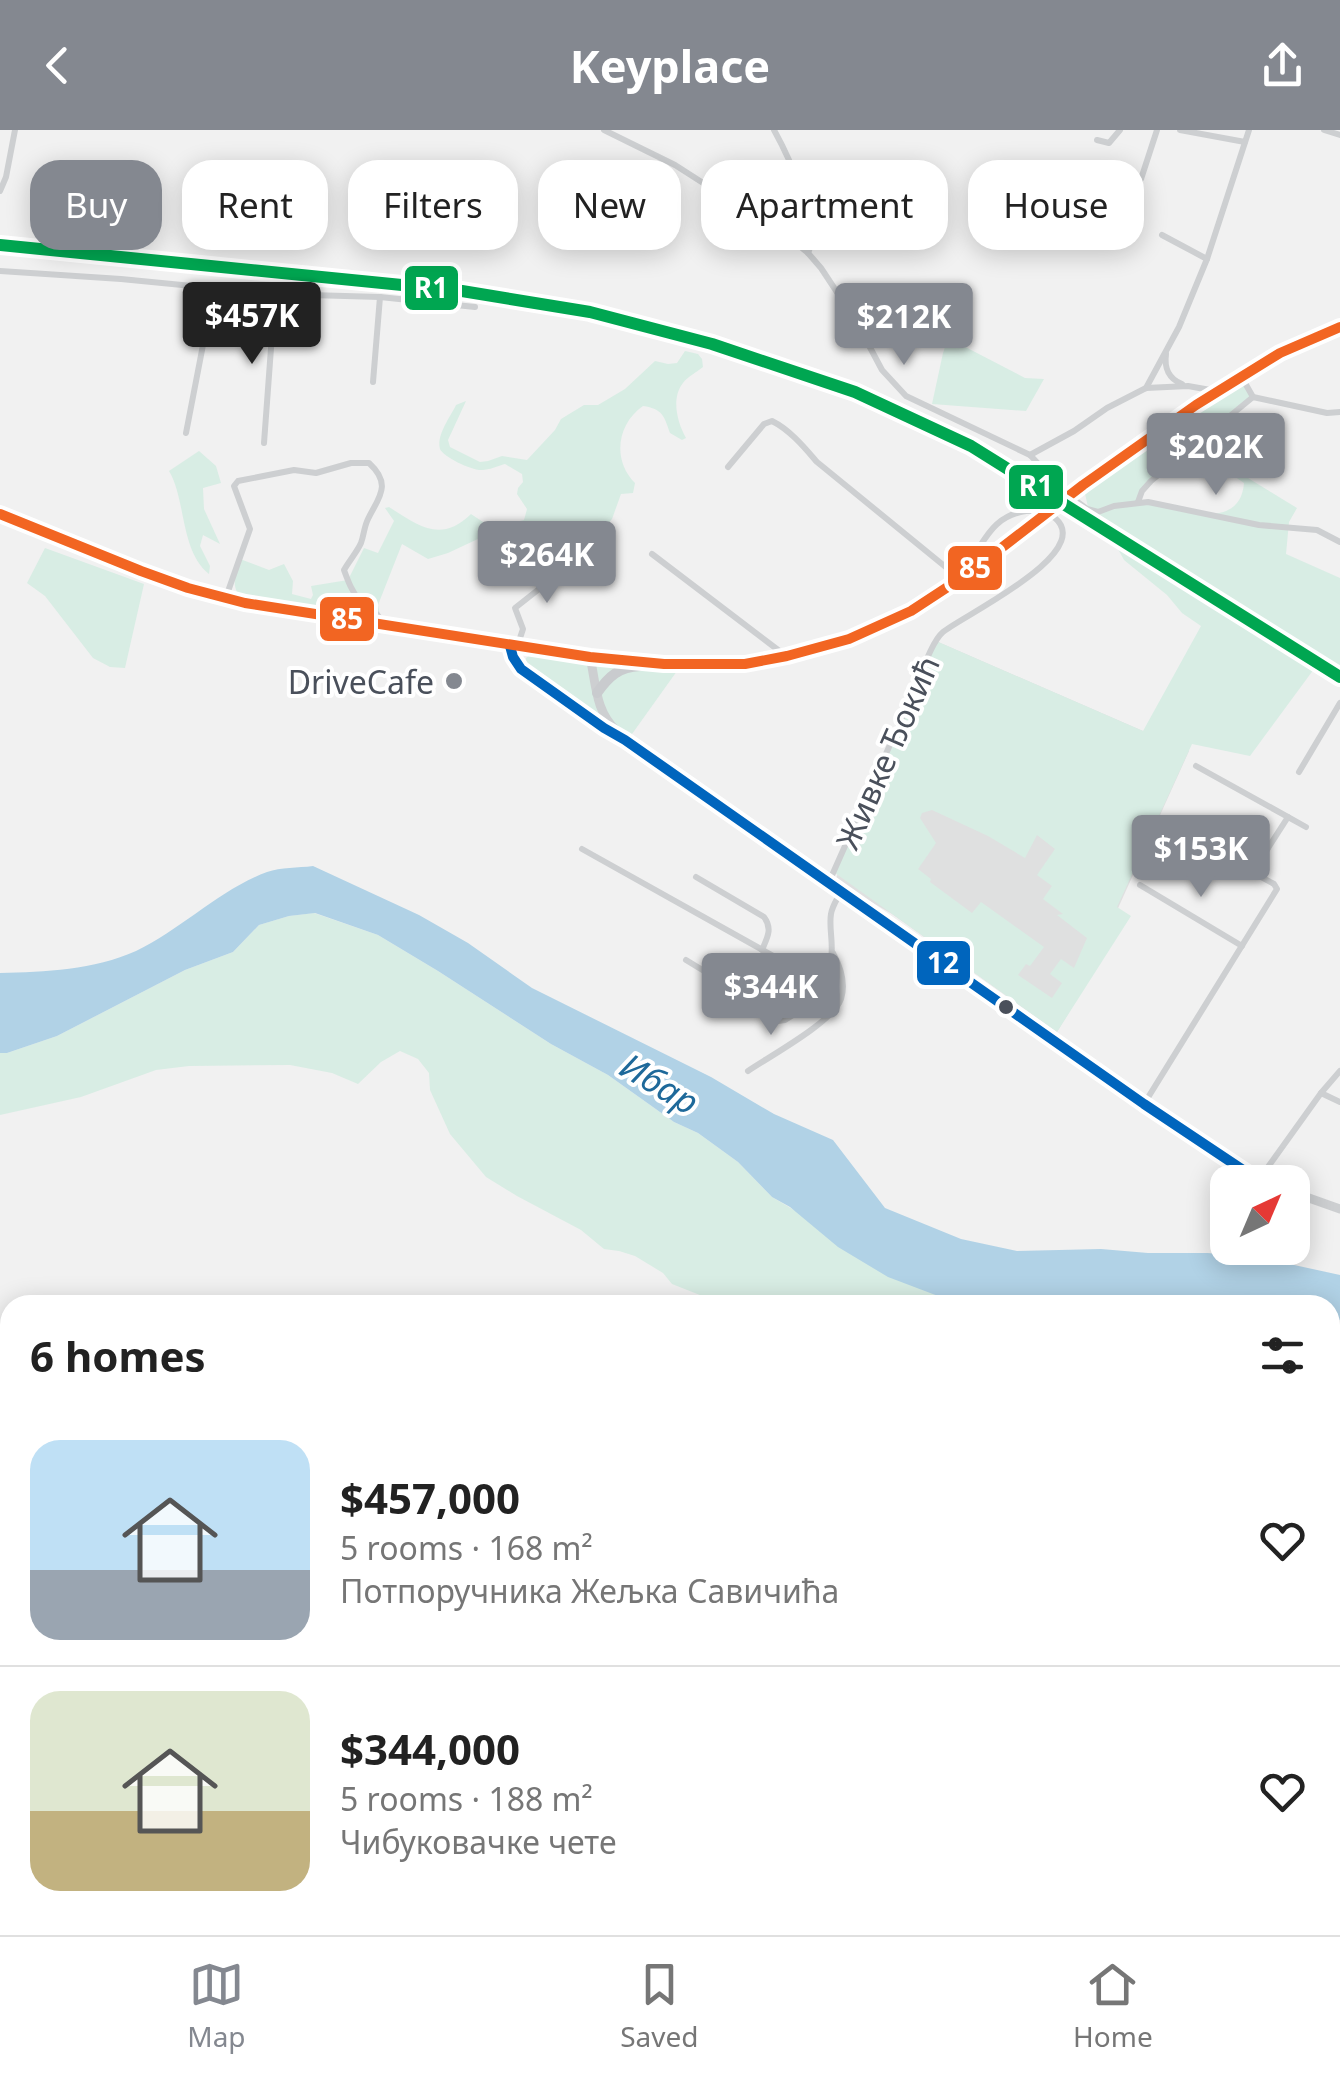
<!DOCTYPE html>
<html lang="en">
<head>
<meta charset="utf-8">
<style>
  body { margin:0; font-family:"Noto Sans",sans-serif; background:#f2f2f2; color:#222; height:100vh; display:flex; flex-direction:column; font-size:38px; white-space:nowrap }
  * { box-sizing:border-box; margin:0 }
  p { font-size:32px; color:#767676 }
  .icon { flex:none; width:55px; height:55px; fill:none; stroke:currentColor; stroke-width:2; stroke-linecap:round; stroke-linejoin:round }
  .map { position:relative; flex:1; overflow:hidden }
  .drawer { position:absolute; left:0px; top:1165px; width:1340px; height:640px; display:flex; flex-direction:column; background:#fff; border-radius:30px 30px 0 0; box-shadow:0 5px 25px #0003 }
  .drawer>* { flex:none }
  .banner { position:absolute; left:30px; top:30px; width:1280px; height:90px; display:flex; gap:20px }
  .needle { width:65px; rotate:44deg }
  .controls { position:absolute; left:1210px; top:1035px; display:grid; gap:20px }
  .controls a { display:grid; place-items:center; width:100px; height:100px; border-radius:20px; background:#fff; box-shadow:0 5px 25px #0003; font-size:50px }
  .price { position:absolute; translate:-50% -85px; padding:0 22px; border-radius:10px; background:#848890; color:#fff; font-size:32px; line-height:65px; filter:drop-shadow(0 2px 5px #0008) }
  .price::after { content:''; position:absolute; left:50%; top:60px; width:30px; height:22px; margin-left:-15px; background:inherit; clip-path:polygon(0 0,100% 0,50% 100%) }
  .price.current { background:#222; color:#fff }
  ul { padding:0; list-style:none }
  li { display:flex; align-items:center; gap:30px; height:250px; padding:0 30px }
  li+li { border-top:2px solid #e0e0e0 }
  li span { display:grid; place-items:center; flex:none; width:280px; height:200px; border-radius:30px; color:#555 }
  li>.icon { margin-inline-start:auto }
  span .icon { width:120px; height:120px; fill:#fffc; stroke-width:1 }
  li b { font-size:42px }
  h2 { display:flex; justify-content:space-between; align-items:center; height:120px; padding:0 30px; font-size:42px }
  .pill { padding:0 35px; border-radius:30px; background:#fff; box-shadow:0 5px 25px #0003; font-size:35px; line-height:90px }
  .pill.current { background:#848890; color:#fff }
  header { display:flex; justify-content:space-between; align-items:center; height:130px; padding:0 30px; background:#848890; color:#fff; font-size:45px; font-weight:700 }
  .menu { display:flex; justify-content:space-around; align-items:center; height:140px; border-top:2px solid #e0e0e0; background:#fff; font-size:28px; color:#767676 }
  .menu a { display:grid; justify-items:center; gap:5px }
  .menu .current { color:#848890 }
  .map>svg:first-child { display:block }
  .education { fill:#dfe0e0 }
  .green { fill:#d8ede4; fill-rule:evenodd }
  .water { fill:#b1d2e6 }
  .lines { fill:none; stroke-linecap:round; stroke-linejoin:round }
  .minor { stroke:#cdcfd1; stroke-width:6 }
  .tertiary { stroke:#cdcfd1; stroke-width:9 }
  .primary { stroke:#c9cbce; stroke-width:10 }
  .primary-bridge { stroke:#c9cbce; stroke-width:10 }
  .bus-1-casing { stroke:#fff; stroke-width:18 }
  .bus-2-casing { stroke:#fff; stroke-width:18 }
  .bus-1 { stroke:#0065bd; stroke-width:10 }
  .bus-2 { stroke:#f26522; stroke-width:10 }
  .rail-1-casing { stroke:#fff; stroke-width:20 }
  .rail-1 { stroke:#00a651; stroke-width:12 }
  .poi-dot { fill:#848890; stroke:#fff; stroke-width:4 }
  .bus-dot { fill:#4a505b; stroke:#fff; stroke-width:4 }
  .labels { text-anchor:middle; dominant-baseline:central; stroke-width:8; stroke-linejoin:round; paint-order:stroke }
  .poi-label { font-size:32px; fill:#4a505b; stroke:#fff; text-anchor:end }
  .street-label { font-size:32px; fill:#4a505b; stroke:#fff }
  .water-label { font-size:35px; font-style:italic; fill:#1e699a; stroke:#fff }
  .line-badge { stroke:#fff; stroke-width:4 }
  .badge-label { font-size:28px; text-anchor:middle; font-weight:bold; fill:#fff }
</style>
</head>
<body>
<header><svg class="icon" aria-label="back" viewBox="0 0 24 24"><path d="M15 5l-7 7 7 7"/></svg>Keyplace<svg class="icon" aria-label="share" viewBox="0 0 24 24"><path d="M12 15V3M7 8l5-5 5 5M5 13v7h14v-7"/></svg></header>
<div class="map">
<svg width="1340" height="1805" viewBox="0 0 1340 1805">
  <rect width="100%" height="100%" fill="#f1f1f1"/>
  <path class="education" d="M936,511L1189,621L1077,869L1057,902L892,784L835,751L865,674Z"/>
  <g class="green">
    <path d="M948,208L1025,248L1044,249L1026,281L932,274L943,223Z"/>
    <path d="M685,221L698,224L702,229L703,237C696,243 688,246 683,253C671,268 677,292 686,308L682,310L670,303C664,286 663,279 643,276C617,294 612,330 635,353L633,363L621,364L612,389L584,420L554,400L514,392L448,423L428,429L402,414L378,475L382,496L245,473C230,457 234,448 240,429L269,440L284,434L293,451L292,464L311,469L313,465L311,456L348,450L364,418L378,423L394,391L385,378L389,377C420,397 441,413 471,384L492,398L524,390L527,379L517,364L518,358L523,352L522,344L505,334C498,336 489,340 482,340C473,341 443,327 440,319C436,305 451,286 456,275L466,271L448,310L450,317L480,332L488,331L502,326L527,330L555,300L561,289L584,275H598L625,259L655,231L668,234L677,233Z"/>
    <path d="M1241,246L1253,267L1151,351L1138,371C1171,378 1240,405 1244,353L1231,344L1202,338L1228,300L1242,295L1273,307L1280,301L1281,313L1274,332L1262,325L1248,348L1297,378L1289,392L1286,424L1340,448V547L1091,390L1083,355Z"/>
    <path d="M199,321L216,336L221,353L203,358L204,379L220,414L203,405L200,416L210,436L209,444C180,421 186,369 169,341Z"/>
    <path d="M45,418L144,454L125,538L110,537L93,528L45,466L27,453Z"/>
    <path d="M1126,418L1314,539L1250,626L1192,614L1117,777L1131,786L1057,902L835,743L936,511L1143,601L1201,496L1182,483L1167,465L1124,430L1118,419ZM932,680L988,706L1025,728L1037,705L1055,719L1037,745L1052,756L1043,769L1063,784L1057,785L1087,808L1074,838L1061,829L1050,844L1062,853L1052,868L1018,845L1026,834L1030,836L1044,817L981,772L972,783L930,752L931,749L918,739L936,713L920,688L922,683Z"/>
    <path d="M531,524L682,534L627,611L531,546L525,536L526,528Z"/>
    <path d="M314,783L378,805L438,841L551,914L608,945L674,992L698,1003L738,1032L772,1067L955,1175H733L715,1171L672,1154L663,1143L635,1126L619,1121L604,1119L581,1100L517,1066L486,1047L450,1004L430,960L429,943L418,929L400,921L381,932L358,954L332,943L290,935L189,936L156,940L81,967L0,985V923H7L57,906L185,840L233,822L259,795L289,786Z"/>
  </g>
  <path class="water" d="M313,736L419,785L468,813L532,858L711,947L774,984L833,1010L885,1078L961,1109L1017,1121L1101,1119L1148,1123H1208L1267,1129L1340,1145V1190L1330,1189V1175H955L946,1169L888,1147L838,1117L790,1077L772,1067L738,1032L698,1003L674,992L608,945L551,914L438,841L378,805L315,783L289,786L259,795L233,822L185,840L57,906L7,923H0V843C45,842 94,840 136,821C182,799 219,760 267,742C281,737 298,738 313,736Z"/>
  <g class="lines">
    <g class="minor">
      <path d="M604,0L675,35L792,110L808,123L821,138L856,191L882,240L906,266L1030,325L1068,365L1087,379L1098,382L1114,376L1148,372L1259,395L1317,400L1340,412"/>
      <path d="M774,0C788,25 821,97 808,123"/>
      <path d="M1180,0L1245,12"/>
      <path d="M1324,0L1340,5"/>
      <path d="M1097,10L1109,13L1120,0"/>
      <path d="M1141,49L1157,0"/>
      <path d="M0,61L6,47L15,0"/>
      <path d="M1162,105L1207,129"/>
      <path d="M0,141L121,149L275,164L380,167L475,177"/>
      <path d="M1166,224C1164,238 1169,249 1182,254"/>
      <path d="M1241,246L1253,267"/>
      <path d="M373,252L380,167"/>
      <path d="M1146,258L1179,197L1207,129L1249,0"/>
      <path d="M186,303L214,158"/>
      <path d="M264,313L275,164"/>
      <path d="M1030,325L1074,301L1107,278L1146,258L1188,256L1216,261"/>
      <path d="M728,337L764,294L772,291C790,300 804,317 817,332L953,443C983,432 980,388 1026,381C1036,380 1047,382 1055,388C1096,423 962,486 943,502C931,512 920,548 913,563C885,626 857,689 829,752"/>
      <path d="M1138,372L1142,361L1151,351L1253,267L1327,283L1340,282"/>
      <path d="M652,424L786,526"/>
      <path d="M226,467L250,399L234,356L238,351L294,340L316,343L351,333H369C393,355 378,368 368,389C364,397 364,405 361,413C357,422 349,431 344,440C348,451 352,462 360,471C370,480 379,481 382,495"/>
      <path d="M517,517L523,499L515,478L577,429"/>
      <path d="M1196,636L1306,697"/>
      <path d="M1299,642L1340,573"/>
      <path d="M582,719L811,847C844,839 827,806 831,784C832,776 838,768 841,761"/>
      <path d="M1252,743L1288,687"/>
      <path d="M696,747L764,787C773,799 767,808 762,820"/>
      <path d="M1140,755L1242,816"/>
      <path d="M686,830L750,869L769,887L778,891L785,890L820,868L823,860L820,845"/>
      <path d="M748,941C770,926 833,892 841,869C846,854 840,836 833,823"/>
      <path d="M1321,963L1340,972"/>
      <path d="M1144,974L1277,759L1274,754L1171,698"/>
      <path d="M1260,1048L1321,963L1340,941"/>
    </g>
    <g class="tertiary">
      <path d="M510,516L513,527L521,539L604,598L625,610L1144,974L1249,1044L1267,1052"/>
      <path d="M590,527C596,552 595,582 617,601"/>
      <path d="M1292,1062L1340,1079"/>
    </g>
    <g class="primary">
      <path d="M1083,355C1164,297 1245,233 1340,197"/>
      <path d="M0,384C78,419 159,453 243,472C275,480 308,484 340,489C390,496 440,505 490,513C586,528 689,547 785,527C892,504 952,456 1036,391"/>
      <path d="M597,563C609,546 619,537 640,536"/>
    </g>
    <path class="primary-bridge" d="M1036,391L1083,355"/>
    <g class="bus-1-casing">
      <path id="bus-1" d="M510,516L513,527L521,539L604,598L625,610L1144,974L1249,1044L1267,1052"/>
    </g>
    <g class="bus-2-casing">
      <path id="bus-2" d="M0,384L141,441L188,458L245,473L590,527L664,534H745L787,526L849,509L911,481L969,443L1083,355L1196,275L1280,223L1340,197"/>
    </g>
    <use href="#bus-1" class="bus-1"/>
    <use href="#bus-2" class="bus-2"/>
    <g class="rail-1-casing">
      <path id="rail-1" d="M0,115L462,161L590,182L712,214L855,262L971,316L1340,547"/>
    </g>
    <use href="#rail-1" class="rail-1"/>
  </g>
  <circle class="poi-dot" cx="454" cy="551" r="10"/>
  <circle class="bus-dot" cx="1006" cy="877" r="9"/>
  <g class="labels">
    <g class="poi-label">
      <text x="434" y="551">DriveCafe</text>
    </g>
    <g class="street-label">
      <text transform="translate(887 622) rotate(-66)">Живке Ђокић</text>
    </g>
    <g class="water-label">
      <text transform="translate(660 953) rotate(31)">Ибар</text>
    </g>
  </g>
  <g class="line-badge">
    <rect x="403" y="134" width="57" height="48" rx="10" fill="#00a651"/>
    <rect x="1007" y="333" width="58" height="48" rx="10" fill="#00a651"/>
    <rect x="946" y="414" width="58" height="48" rx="10" fill="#f26522"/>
    <rect x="318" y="465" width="58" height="48" rx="10" fill="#f26522"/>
    <rect x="915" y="809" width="57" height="48" rx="10" fill="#0065bd"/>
  </g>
  <g class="badge-label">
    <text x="431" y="168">R1</text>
    <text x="1036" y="366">R1</text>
    <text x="975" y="448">85</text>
    <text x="347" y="499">85</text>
    <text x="943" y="843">12</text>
  </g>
</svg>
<div class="controls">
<a><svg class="needle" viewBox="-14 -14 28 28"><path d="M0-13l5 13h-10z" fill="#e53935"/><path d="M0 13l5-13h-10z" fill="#767676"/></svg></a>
</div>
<b class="price current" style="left:252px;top:237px">$457K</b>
<b class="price" style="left:904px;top:238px">$212K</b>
<b class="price" style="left:1216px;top:368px">$202K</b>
<b class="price" style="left:547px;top:476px">$264K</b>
<b class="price" style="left:1201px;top:770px">$153K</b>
<b class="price" style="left:771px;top:908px">$344K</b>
<div class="banner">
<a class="pill current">Buy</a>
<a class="pill">Rent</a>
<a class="pill">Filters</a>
<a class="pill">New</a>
<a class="pill">Apartment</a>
<a class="pill">House</a>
</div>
<section class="drawer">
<h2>6 homes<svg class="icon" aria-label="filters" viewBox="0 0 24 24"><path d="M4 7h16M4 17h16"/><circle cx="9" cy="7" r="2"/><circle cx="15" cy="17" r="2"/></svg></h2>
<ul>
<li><span style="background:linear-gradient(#bfe0f5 65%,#9aa5b1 0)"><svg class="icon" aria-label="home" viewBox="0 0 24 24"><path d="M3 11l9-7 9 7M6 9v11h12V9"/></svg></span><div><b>$457,000</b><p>5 rooms · 168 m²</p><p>Потпоручника Жељка Савичића</p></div><svg class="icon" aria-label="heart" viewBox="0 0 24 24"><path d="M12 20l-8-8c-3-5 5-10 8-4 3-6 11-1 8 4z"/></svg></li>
<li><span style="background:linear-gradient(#dfe7d0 60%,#c2b280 0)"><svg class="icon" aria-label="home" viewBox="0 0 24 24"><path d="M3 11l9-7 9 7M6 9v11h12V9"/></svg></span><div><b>$344,000</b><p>5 rooms · 188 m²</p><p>Чибуковачке чете</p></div><svg class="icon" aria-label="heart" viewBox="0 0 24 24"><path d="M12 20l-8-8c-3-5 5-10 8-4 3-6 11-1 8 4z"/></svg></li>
</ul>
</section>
</div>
<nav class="menu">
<a class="current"><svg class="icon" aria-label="map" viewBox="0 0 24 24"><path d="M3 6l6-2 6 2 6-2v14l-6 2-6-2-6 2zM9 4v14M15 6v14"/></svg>Map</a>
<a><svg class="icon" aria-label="saved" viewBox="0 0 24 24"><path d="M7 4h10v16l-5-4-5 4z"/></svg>Saved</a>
<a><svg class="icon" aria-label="home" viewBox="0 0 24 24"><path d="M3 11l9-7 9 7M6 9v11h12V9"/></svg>Home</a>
</nav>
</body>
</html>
